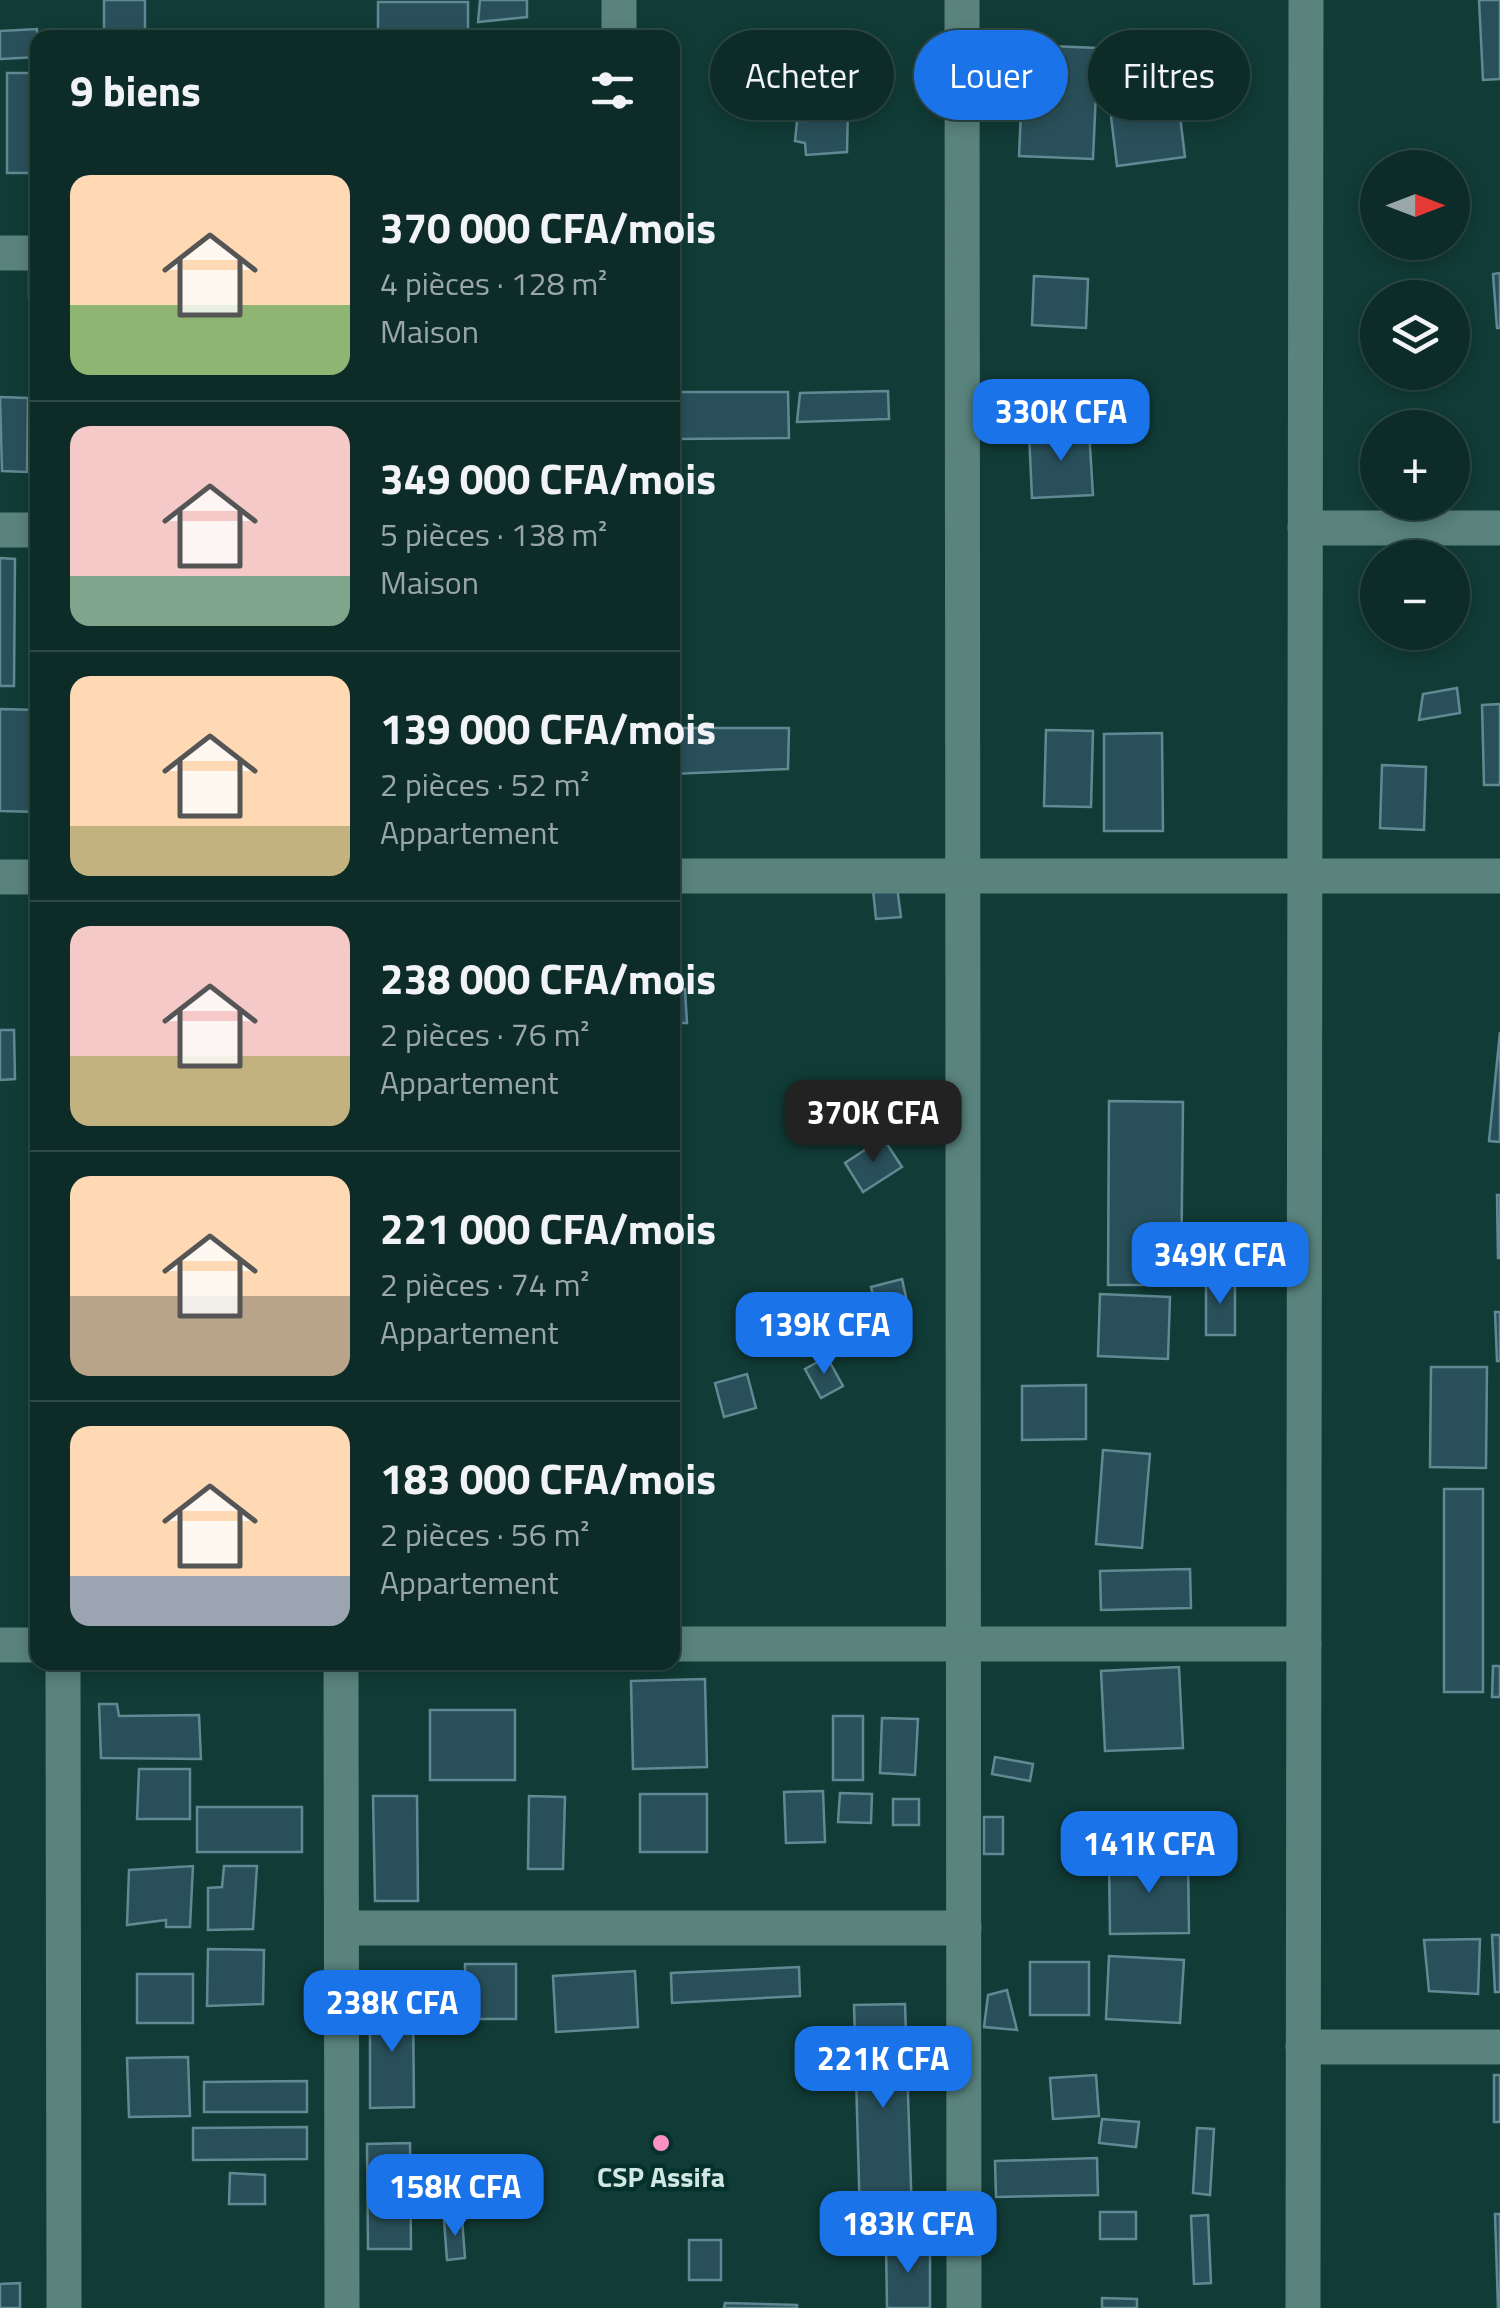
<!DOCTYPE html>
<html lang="fr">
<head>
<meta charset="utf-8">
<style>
  body { margin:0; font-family:"Titillium Web",sans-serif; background:#163430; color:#f1f3f6; height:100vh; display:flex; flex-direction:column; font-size:38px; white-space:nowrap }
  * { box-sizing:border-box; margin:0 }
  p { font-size:32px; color:#9aa7a8 }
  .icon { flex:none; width:55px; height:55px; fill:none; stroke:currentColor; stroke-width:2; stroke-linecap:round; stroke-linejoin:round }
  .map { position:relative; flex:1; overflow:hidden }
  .panel { position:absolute; left:30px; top:30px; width:650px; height:1640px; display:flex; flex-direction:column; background:#0d2c28; border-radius:20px; box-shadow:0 5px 15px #0003,0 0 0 2px #2d4845 }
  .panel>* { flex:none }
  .guide { position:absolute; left:710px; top:30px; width:640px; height:90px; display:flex; gap:20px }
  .needle { width:65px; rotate:90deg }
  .buttons { position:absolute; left:1360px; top:150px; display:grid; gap:20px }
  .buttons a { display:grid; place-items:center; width:110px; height:110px; border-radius:50%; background:#0d2c28; box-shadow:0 5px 15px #0003,0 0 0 2px #2d4845; font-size:50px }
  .price { position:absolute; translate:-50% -85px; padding:0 22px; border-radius:20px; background:#1a73e8; color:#fff; font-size:32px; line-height:65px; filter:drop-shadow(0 2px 5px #0008) }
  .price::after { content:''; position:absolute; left:50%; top:60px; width:30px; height:22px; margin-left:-15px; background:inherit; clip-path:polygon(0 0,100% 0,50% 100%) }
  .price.on { background:#222; color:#fff }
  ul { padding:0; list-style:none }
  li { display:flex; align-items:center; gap:30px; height:250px; padding:0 40px }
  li+li { border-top:2px solid #2d4845 }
  li span { display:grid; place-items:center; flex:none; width:280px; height:200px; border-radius:20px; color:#555 }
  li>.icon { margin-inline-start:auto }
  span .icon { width:120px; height:120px; fill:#fffc; stroke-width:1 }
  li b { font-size:42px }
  h2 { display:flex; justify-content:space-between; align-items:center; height:120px; padding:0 40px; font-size:42px }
  .chip { padding:0 35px; border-radius:45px; background:#0d2c28; box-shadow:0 5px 15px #0003,0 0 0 2px #2d4845; font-size:35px; line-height:90px }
  .chip.on { background:#1a73e8; color:#fff }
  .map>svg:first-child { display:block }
  .building { fill:#29505a; stroke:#618994; stroke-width:2.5 }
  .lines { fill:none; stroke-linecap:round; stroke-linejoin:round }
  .street { stroke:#59837c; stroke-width:35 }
  .poi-dot { fill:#fc8fc3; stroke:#04312c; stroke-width:4 }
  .labels { text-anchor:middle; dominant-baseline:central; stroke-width:9; stroke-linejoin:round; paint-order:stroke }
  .poi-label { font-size:28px; font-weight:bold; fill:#d1e7e2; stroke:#04312c }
</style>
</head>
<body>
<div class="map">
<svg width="1500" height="2308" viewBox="0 0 1500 2308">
  <rect width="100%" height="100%" fill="#113b36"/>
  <g class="building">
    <rect x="104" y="0" width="41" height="38"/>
    <path d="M480,0H527V17L478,22Z"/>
    <path d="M1479,0H1500V79L1483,80Z"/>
    <rect x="378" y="2" width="90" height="36"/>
    <path d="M37,29L38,57L0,59V31Z"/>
    <path d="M1024,45L1098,48L1093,159L1019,156Z"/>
    <path d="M847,50L845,98L809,100L807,88H792L793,65H802L805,51Z"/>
    <rect x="7" y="73" width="31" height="100"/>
    <path d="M1175,75L1185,157L1117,166L1107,83Z"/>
    <path d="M848,106L847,152L806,155L805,143L795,141L797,121H805L807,109Z"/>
    <rect x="29" y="272" width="9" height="26"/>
    <path d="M1500,273V328H1497L1493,274Z"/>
    <path d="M1034,276L1088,279L1086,328L1032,325Z"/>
    <path d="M888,391L889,419L797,422L800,393Z"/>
    <path d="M674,392H788L789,438L676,439Z"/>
    <path d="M0,397L28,398L27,472L2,471Z"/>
    <path d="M1089,430L1093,495L1032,498L1029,433Z"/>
    <path d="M0,558L15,559L14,686H0Z"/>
    <path d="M1457,688L1460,713L1419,720L1423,694Z"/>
    <path d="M1500,704V785H1484L1482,705Z"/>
    <path d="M0,709L38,710V812L0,811Z"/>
    <path d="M672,728H789L788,769L672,774Z"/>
    <path d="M1046,730L1093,731L1091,807L1044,806Z"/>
    <path d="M1162,733L1163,831H1104V734Z"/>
    <path d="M1382,765L1426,767L1424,830L1380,828Z"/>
    <path d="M897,887L901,917L876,919L873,890Z"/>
    <path d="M685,989L687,1023H672V990Z"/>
    <path d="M0,1030H14L15,1079L0,1080Z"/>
    <path d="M1500,1032V1142L1489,1141Z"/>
    <path d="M1109,1101L1183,1102L1181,1285H1108Z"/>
    <path d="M883,1138L902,1167L863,1192L845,1163Z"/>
    <path d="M1497,1195H1500V1258H1498Z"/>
    <path d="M902,1279L910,1315L879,1323L871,1287Z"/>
    <rect x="1206" y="1279" width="29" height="56"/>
    <path d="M1100,1294L1170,1297L1168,1359L1098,1356Z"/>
    <path d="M1495,1312H1500V1361H1497Z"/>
    <path d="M827,1357L843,1386L821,1398L805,1369Z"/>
    <path d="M1431,1367H1487L1486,1468L1430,1467Z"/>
    <path d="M747,1374L756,1408L724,1417L715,1383Z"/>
    <path d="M1086,1385V1439L1022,1440V1386Z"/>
    <path d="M1103,1450L1150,1454L1142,1548L1096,1544Z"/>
    <rect x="1444" y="1489" width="39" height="203"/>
    <path d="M1190,1569L1191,1608L1101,1610L1100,1571Z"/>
    <path d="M1493,1666H1500V1697H1492Z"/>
    <path d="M1179,1667L1183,1748L1105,1751L1101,1671Z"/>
    <path d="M705,1679L707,1767L633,1769L631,1681Z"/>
    <path d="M99,1704H117L119,1716L199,1715L201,1759L101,1758Z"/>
    <rect x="430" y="1710" width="85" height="70"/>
    <rect x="833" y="1716" width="30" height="64"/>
    <path d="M882,1718L918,1719L915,1775L880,1773Z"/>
    <path d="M995,1757L1033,1764L1030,1781L992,1774Z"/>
    <path d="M139,1769H190V1819H137Z"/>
    <path d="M823,1791L825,1842L786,1843L784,1792Z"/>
    <path d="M840,1793L872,1794L871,1823L838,1822Z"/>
    <rect x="640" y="1794" width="67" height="58"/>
    <path d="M373,1796H417L418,1901H375Z"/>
    <path d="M529,1796L565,1797L563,1869H528Z"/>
    <rect x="893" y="1799" width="26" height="26"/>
    <rect x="197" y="1807" width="105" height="45"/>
    <rect x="984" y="1817" width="19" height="37"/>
    <path d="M1188,1858L1189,1933L1110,1934L1109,1859Z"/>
    <path d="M193,1866L190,1927H166V1920L127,1925L129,1870Z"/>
    <path d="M224,1866H257L253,1929L208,1930V1888L222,1887Z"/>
    <path d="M1492,1935H1500V1992H1495Z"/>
    <path d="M1480,1939L1478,1994L1429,1991L1424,1940Z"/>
    <path d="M208,1949L264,1950L263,2004L207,2006Z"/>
    <path d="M1109,1956L1184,1960L1180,2023L1106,2019Z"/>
    <rect x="1030" y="1962" width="59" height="53"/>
    <rect x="465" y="1964" width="51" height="55"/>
    <path d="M799,1967L800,1996L672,2003L671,1973Z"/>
    <path d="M635,1971L638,2027L556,2032L553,1976Z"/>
    <rect x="137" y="1974" width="56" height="49"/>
    <path d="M1007,1990L1017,2030L984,2027L988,1995Z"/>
    <path d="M370,2002H413L414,2107L370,2108Z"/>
    <path d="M905,2004L912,2216L860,2218L854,2005Z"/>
    <path d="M188,2057L190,2116L129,2117L127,2058Z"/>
    <path d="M1096,2075L1099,2116L1053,2119L1050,2078Z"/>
    <rect x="1494" y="2075" width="6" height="47"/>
    <path d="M307,2081V2112H204V2082Z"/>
    <path d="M1102,2119L1139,2122L1136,2147L1099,2143Z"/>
    <path d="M307,2127V2159L193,2160V2128Z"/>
    <path d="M1197,2128L1214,2129L1210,2195L1193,2193Z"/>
    <path d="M410,2143L411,2249H368L367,2144Z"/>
    <path d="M1097,2158L1098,2195L996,2197L995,2161Z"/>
    <rect x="444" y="2168" width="20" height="35"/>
    <path d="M230,2173L265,2175V2204H229Z"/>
    <rect x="1100" y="2212" width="36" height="27"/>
    <path d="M1495,2214H1500V2308H1498Z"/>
    <path d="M1208,2215L1211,2283L1194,2284L1191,2216Z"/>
    <path d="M462,2218L465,2258L447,2260L444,2220Z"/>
    <rect x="689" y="2240" width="32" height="40"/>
    <path d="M886,2244H930V2308H887Z"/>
    <path d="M20,2283V2308H0V2284Z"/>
    <path d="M1102,2298L1137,2299V2308H1102Z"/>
    <path d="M725,2303L797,2305V2308H724Z"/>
  </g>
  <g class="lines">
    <g class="street">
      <path d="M619,0V38"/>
      <path d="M962,0L964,2308"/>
      <path d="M0,253H38"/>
      <path d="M1305,528H1500"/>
      <path d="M0,530H38"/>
      <path d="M672,876H1500"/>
      <path d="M0,877H38"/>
      <path d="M672,1644H1304"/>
      <path d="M0,1645H38"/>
      <path d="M63,1662L64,2308"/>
      <path d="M341,1662L342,2308"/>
      <path d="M342,1928H964"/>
      <path d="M1303,2047H1500"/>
      <path d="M1303,2308L1306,0"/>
    </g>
  </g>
  <circle class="poi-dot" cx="661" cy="2143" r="10"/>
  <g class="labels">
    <g class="poi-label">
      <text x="661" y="2176">CSP Assifa</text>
    </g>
  </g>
</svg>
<div class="buttons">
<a><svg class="needle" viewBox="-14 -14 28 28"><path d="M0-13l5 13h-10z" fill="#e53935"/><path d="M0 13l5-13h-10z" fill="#9aa7a8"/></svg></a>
<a><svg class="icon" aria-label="layers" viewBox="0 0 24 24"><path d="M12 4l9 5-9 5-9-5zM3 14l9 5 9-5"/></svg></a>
<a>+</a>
<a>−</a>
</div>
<b class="price" style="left:1061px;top:464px">330K CFA</b>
<b class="price on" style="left:873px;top:1165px">370K CFA</b>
<b class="price" style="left:1220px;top:1307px">349K CFA</b>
<b class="price" style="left:824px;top:1377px">139K CFA</b>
<b class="price" style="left:1149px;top:1896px">141K CFA</b>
<b class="price" style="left:392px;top:2055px">238K CFA</b>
<b class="price" style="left:883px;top:2111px">221K CFA</b>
<b class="price" style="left:455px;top:2239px">158K CFA</b>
<b class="price" style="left:908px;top:2276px">183K CFA</b>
<div class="guide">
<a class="chip">Acheter</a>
<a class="chip on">Louer</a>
<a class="chip">Filtres</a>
</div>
<section class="panel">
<h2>9 biens<svg class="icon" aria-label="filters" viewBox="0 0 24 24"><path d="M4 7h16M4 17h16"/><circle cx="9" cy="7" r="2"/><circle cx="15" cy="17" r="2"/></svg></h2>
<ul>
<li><span style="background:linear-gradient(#ffd9b3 65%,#8fb573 0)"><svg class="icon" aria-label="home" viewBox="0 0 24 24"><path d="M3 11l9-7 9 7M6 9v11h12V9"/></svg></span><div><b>370 000 CFA/mois</b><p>4 pièces · 128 m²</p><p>Maison</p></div></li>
<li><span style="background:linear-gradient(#f6c9c9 75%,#7fa58c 0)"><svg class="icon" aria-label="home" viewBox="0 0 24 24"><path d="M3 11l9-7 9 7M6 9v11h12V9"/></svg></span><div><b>349 000 CFA/mois</b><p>5 pièces · 138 m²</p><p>Maison</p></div></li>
<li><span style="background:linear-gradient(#ffd9b3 75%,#c2b280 0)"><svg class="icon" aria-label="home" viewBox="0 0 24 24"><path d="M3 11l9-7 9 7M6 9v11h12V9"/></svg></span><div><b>139 000 CFA/mois</b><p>2 pièces · 52 m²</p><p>Appartement</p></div></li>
<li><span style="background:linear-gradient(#f6c9c9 65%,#c2b280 0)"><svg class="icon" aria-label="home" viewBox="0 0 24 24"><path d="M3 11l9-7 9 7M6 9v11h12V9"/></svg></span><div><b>238 000 CFA/mois</b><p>2 pièces · 76 m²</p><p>Appartement</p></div></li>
<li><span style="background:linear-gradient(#ffd9b3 60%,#b9a48a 0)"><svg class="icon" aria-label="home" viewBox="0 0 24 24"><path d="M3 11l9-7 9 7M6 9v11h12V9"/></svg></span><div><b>221 000 CFA/mois</b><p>2 pièces · 74 m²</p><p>Appartement</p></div></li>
<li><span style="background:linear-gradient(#ffd9b3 75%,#9aa5b1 0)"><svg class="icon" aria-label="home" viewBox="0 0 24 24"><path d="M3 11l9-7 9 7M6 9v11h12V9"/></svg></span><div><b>183 000 CFA/mois</b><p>2 pièces · 56 m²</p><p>Appartement</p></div></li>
</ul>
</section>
</div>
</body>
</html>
